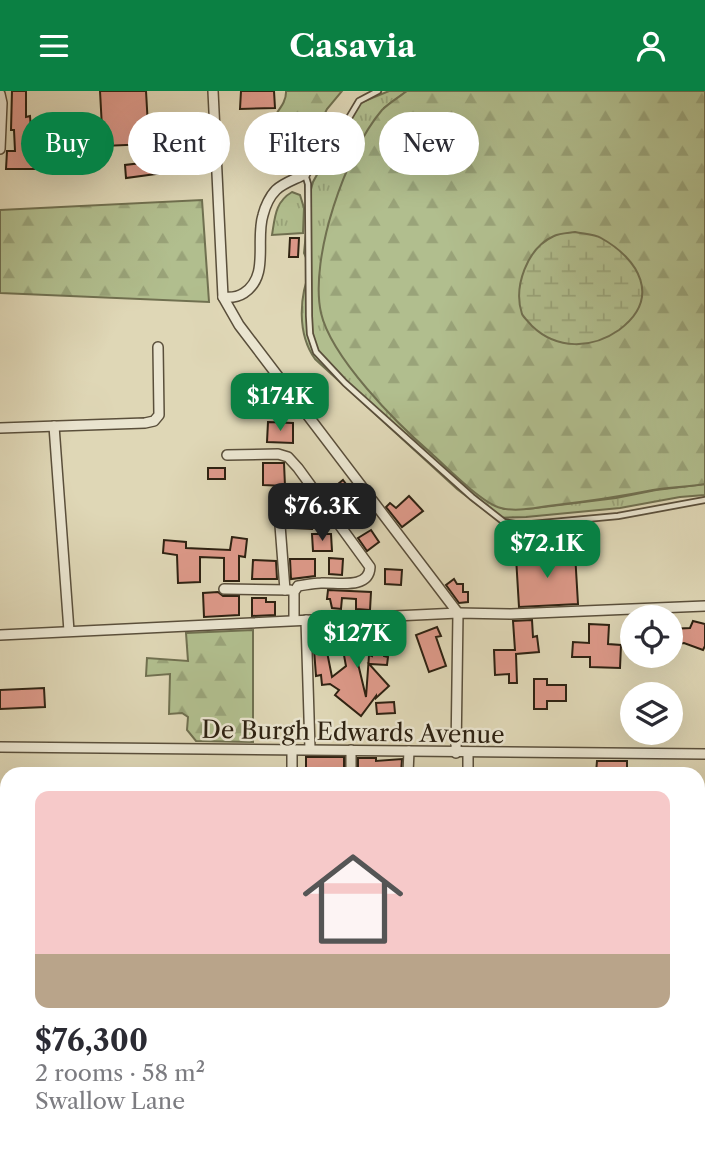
<!DOCTYPE html>
<html lang="en">
<head>
<meta charset="utf-8">
<style>
  body { margin:0; font-family:"Libre Caslon Text",serif; background:#f2f2f3; color:#2b2b33; height:100vh; display:flex; flex-direction:column; font-size:26px; white-space:nowrap }
  * { box-sizing:border-box; margin:0 }
  p { font-size:23px; color:#7c7c81 }
  .icon { flex:none; width:38px; height:38px; fill:none; stroke:currentColor; stroke-width:2; stroke-linecap:round; stroke-linejoin:round }
  .map { position:relative; flex:1; overflow:hidden }
  .sheet { position:absolute; left:0px; top:676px; width:705px; height:387px; display:flex; flex-direction:column; background:#fff; border-radius:21px 21px 0 0; box-shadow:0 7px 28px #0002 }
  .sheet>* { flex:none }
  .top-card { position:absolute; left:21px; top:21px; width:663px; height:63px; display:flex; gap:14px }
  .controls { position:absolute; left:620px; top:514px; display:grid; gap:14px }
  .controls a { display:grid; place-items:center; width:63px; height:63px; border-radius:50%; background:#fff; box-shadow:0 7px 28px #0002; font-size:35px }
  .price { position:absolute; translate:-50% -60px; padding:0 16px; border-radius:14px; background:#0b8043; color:#fff; font-size:23px; line-height:46px; filter:drop-shadow(0 2px 4px #0008) }
  .price::after { content:''; position:absolute; left:50%; top:42px; width:21px; height:16px; margin-left:-10px; background:inherit; clip-path:polygon(0 0,100% 0,50% 100%) }
  .price.on { background:#222; color:#fff }
  ul { padding:0; list-style:none }
  li { display:grid; align-content:center; gap:14px; height:371px; padding:0 35px }
  li+li { border-top:2px solid #e1e1e2 }
  li span { display:grid; place-items:center; height:217px; border-radius:14px; color:#555 }
  li>.icon { margin-inline-start:auto }
  span .icon { width:126px; height:126px; fill:#fffc; stroke-width:1 }
  li b { font-size:30px }
  .tag { padding:0 24px; border-radius:32px; background:#fff; box-shadow:0 7px 28px #0002; font-size:24px; line-height:63px }
  .tag.on { background:#0b8043; color:#fff }
  header { display:flex; justify-content:space-between; align-items:center; height:91px; padding:0 35px; background:#0b8043; color:#fff; font-size:32px; font-weight:700 }
  .map>svg:first-child { display:block }
  .grass { fill:url(#grass-tufts); stroke:#707050; stroke-width:2 }
  .forest { fill:url(#forest-firs); stroke:#707050; stroke-width:2 }
  .wetland { fill:url(#wetland-marsh); stroke:#707050; stroke-width:2 }
  .building { fill:#dd9989; stroke:#2e2212; stroke-width:2 }
  .lines { fill:none; stroke-linecap:round; stroke-linejoin:round }
  .service-casing { stroke:#5a4f3b; stroke-width:8 }
  .minor-casing { stroke:#5a4f3b; stroke-width:12 }
  .service { stroke:#eae5d0; stroke-width:4.5 }
  .minor { stroke:#eae5d0; stroke-width:9 }
  .labels { text-anchor:middle; dominant-baseline:central; stroke-width:5; stroke-linejoin:round; paint-order:stroke }
  .street-label { font-size:24px; fill:#2e2212; stroke:#eae5d0 }
</style>
</head>
<body>
<header><svg class="icon" aria-label="menu" viewBox="0 0 24 24"><path d="M4 6h16M4 12h16M4 18h16"/></svg>Casavia<svg class="icon" aria-label="person" viewBox="0 0 24 24"><circle cx="12" cy="8" r="4"/><path d="M4 21q1-7 8-7t8 7"/></svg></header>
<div class="map">
<svg width="705" height="1061" viewBox="0 0 705 1061">
  <defs>
    <pattern id="grass-tufts" width="24" height="20" patternUnits="userSpaceOnUse" patternTransform="scale(1.75)"><rect width="24" height="20" fill="#b1be8e"/><path d="M3 7l-1-3M5 7V3M7 7l1-3M15 17l-1-3M17 17v-4M19 17l1-3" fill="none" stroke="#99a379"/></pattern>
    <pattern id="forest-firs" width="22" height="20" patternUnits="userSpaceOnUse" patternTransform="scale(1.75)"><rect width="22" height="20" fill="#b1be8e"/><path d="M5 1l3.5 6h-7zM16 11l3.5 6h-7z" fill="#99a379"/></pattern>
    <pattern id="wetland-marsh" width="20" height="14" patternUnits="userSpaceOnUse" patternTransform="scale(1.75)"><rect width="20" height="14" fill="#b1be8e"/><path d="M1 5h8M5 5V1M11 12h8M15 12V8" fill="none" stroke="#99a379"/></pattern>
  </defs>
  <rect width="100%" height="100%" fill="#dfd7b6"/>
  <filter id="stains"><feTurbulence type="fractalNoise" baseFrequency=".00286" numOctaves="4"/><feColorMatrix values="0 0 0 0 .2 0 0 0 0 .09 0 0 0 0 .02 0 0 0 .5 -.17"/></filter>
  <radialGradient id="worn" r=".72"><stop offset=".6" stop-color="#630" stop-opacity="0"/><stop offset="1" stop-color="#630" stop-opacity=".3"/></radialGradient>
  <g class="grass">
    <path d="M389,0H407L384,17L361,290L416,349L488,411L504,418H527L616,407L656,399L705,393V404L680,406L620,417L526,426L495,427L457,398L315,268C297,243 299,205 311,178L304,162L310,102L313,91L355,14Z"/>
    <path d="M292,101L300,104L304,117L303,142L272,144C275,126 275,111 292,101Z"/>
  </g>
  <g class="forest">
    <path d="M286,0H342L327,18L305,62L297,71L285,72L283,60L267,41C271,24 287,15 286,0Z"/>
    <path d="M407,0H705V393C688,396 670,396 653,399C618,406 583,411 548,415C533,417 516,421 501,417C483,413 446,376 431,362C396,332 331,266 321,222C309,167 346,61 382,19C389,12 399,6 407,0Z"/>
    <path d="M202,109L209,211L0,202V119Z"/>
    <path d="M253,539V651L196,650L187,639L188,626L182,622L169,623L170,583L146,585L147,567L188,570L186,542Z"/>
  </g>
  <path class="wetland" d="M575,141C583,143 594,143 601,147C639,168 662,207 619,239C592,258 557,259 532,235C529,231 524,227 522,223C513,196 527,157 554,145C560,142 569,142 575,141Z"/>
  <g class="building">
    <path d="M12,0H26V26L30,25L34,78H6L7,60H15L14,39H11Z"/>
    <path d="M100,0H146L149,53L103,55Z"/>
    <path d="M241,0H274L275,17L240,18Z"/>
    <path d="M185,67L186,79L126,87L125,74Z"/>
    <path d="M290,147H299L298,166H289Z"/>
    <path d="M268,331L293,332V352L267,351Z"/>
    <path d="M263,372H284L285,395L263,394Z"/>
    <rect x="208" y="377" width="17" height="11"/>
    <path d="M343,389L353,402L348,406L363,426L351,434L326,403Z"/>
    <path d="M288,402L310,405L309,425H313L312,438L293,437L291,416L287,415Z"/>
    <path d="M409,405L423,420L402,436L386,416L390,412L396,417Z"/>
    <path d="M371,439L379,451L367,460L358,447Z"/>
    <path d="M312,443H331L332,460H313Z"/>
    <path d="M232,446L247,448L245,466L239,465V490H224V467L200,466V491L178,492L177,464L163,462L164,449L186,451V457L230,459Z"/>
    <path d="M575,462L578,513L519,516L516,466Z"/>
    <path d="M329,467L343,468L342,484L329,483Z"/>
    <path d="M290,468H315V485L291,488Z"/>
    <path d="M253,469L276,470L277,488H252Z"/>
    <path d="M385,478L402,479L401,494L385,493Z"/>
    <path d="M454,488L457,493H463V501H468V511L459,512L446,494Z"/>
    <path d="M328,499L371,501L370,519L356,518V508L342,507L341,518L332,517L330,508H327Z"/>
    <path d="M218,501L223,505H239V524L204,526L203,502Z"/>
    <path d="M252,507H266V511H275V524L252,525Z"/>
    <path d="M532,529L533,546L537,545L539,561L516,563L517,592H509V583L495,584L494,559H515L513,530Z"/>
    <path d="M693,530L705,533V555L703,559L684,552L670,554V538L690,537Z"/>
    <path d="M387,533L388,551H385L384,565L388,566L387,574L369,573L389,595L376,607V605L361,625L335,604L339,599L330,593L322,594L321,584L316,585L314,558L326,556L332,586L346,575L343,559L354,556L366,606L369,564L372,565V549L356,551L354,537Z"/>
    <path d="M589,533L609,534L608,553L621,554L620,577L590,576V566H572L573,551L589,552Z"/>
    <path d="M437,536L441,545L436,546L446,575L429,581L416,544Z"/>
    <path d="M534,588H547V594H566V610H547V618H534Z"/>
    <path d="M44,597L45,616L0,618V599Z"/>
    <path d="M394,611L395,622L377,623L376,612Z"/>
    <path d="M306,666H344V680L324,682V679H306Z"/>
    <path d="M358,667H376V670L402,668L401,682H358Z"/>
    <path d="M597,670H627V682H596Z"/>
    <rect x="0" y="765" width="7" height="41"/>
    <path d="M7,919V950H0V920Z"/>
  </g>
  <g class="lines">
    <g class="service-casing">
      <path id="service" d="M378,0L359,10L325,67L316,77L305,83L308,93L309,225L310,243L316,261L345,292L472,406L504,431L521,434L618,425L705,409"/>
    </g>
    <g class="minor-casing">
      <g id="minor">
        <path d="M213,0L223,206L239,234L458,522L456,662"/>
        <path d="M0,3L2,12L0,58"/>
        <path d="M223,206C231,207 238,206 244,202C270,185 255,149 263,124C265,116 270,105 276,99C283,92 296,88 305,83"/>
        <path d="M54,335L69,540"/>
        <path d="M0,337L145,332L154,330L159,324L158,256"/>
        <path d="M227,364L278,363L288,366L298,377L370,476C369,499 337,491 321,492C313,492 306,494 298,495L294,501V529"/>
        <path d="M278,408L285,499"/>
        <path d="M224,498L290,499"/>
        <path d="M306,529L310,658"/>
        <path d="M0,544L458,522L511,523L705,515"/>
        <path d="M0,656L705,663"/>
        <path d="M292,682V658"/>
        <path d="M351,682V659"/>
        <path d="M408,682L409,660"/>
        <path d="M468,682V662"/>
        <path d="M698,855H705"/>
        <path d="M0,856H7"/>
        <path d="M0,1053L13,1061"/>
        <path d="M301,1055L303,1061"/>
        <path d="M530,1055V1061"/>
        <path d="M39,1061L107,1060"/>
      </g>
    </g>
    <use href="#service" class="service"/>
    <use href="#minor" class="minor"/>
  </g>
  <g class="labels">
    <g class="street-label">
      <text transform="translate(353 641) rotate(1)">De Burgh Edwards Avenue</text>
    </g>
  </g>
  <rect width="100%" height="100%" filter="url(#stains)"/>
  <rect width="100%" height="100%" fill="url(#worn)"/>
</svg>
<div class="controls">
<a><svg class="icon" aria-label="locate" viewBox="0 0 24 24"><circle cx="12" cy="12" r="6"/><path d="M12 2v4M12 18v4M2 12h4M18 12h4"/></svg></a>
<a><svg class="icon" aria-label="layers" viewBox="0 0 24 24"><path d="M12 4l9 5-9 5-9-5zM3 14l9 5 9-5"/></svg></a>
</div>
<b class="price" style="left:280px;top:342px">$174K</b>
<b class="price on" style="left:322px;top:452px">$76.3K</b>
<b class="price" style="left:547px;top:489px">$72.1K</b>
<b class="price" style="left:357px;top:579px">$127K</b>
<div class="top-card">
<a class="tag on">Buy</a>
<a class="tag">Rent</a>
<a class="tag">Filters</a>
<a class="tag">New</a>
</div>
<section class="sheet">
<ul>
<li><span style="background:linear-gradient(#f6c9c9 75%,#b9a48a 0)"><svg class="icon" aria-label="home" viewBox="0 0 24 24"><path d="M3 11l9-7 9 7M6 9v11h12V9"/></svg></span><div><b>$76,300</b><p>2 rooms · 58 m²</p><p>Swallow Lane</p></div></li>
</ul>
</section>
</div>
</body>
</html>
